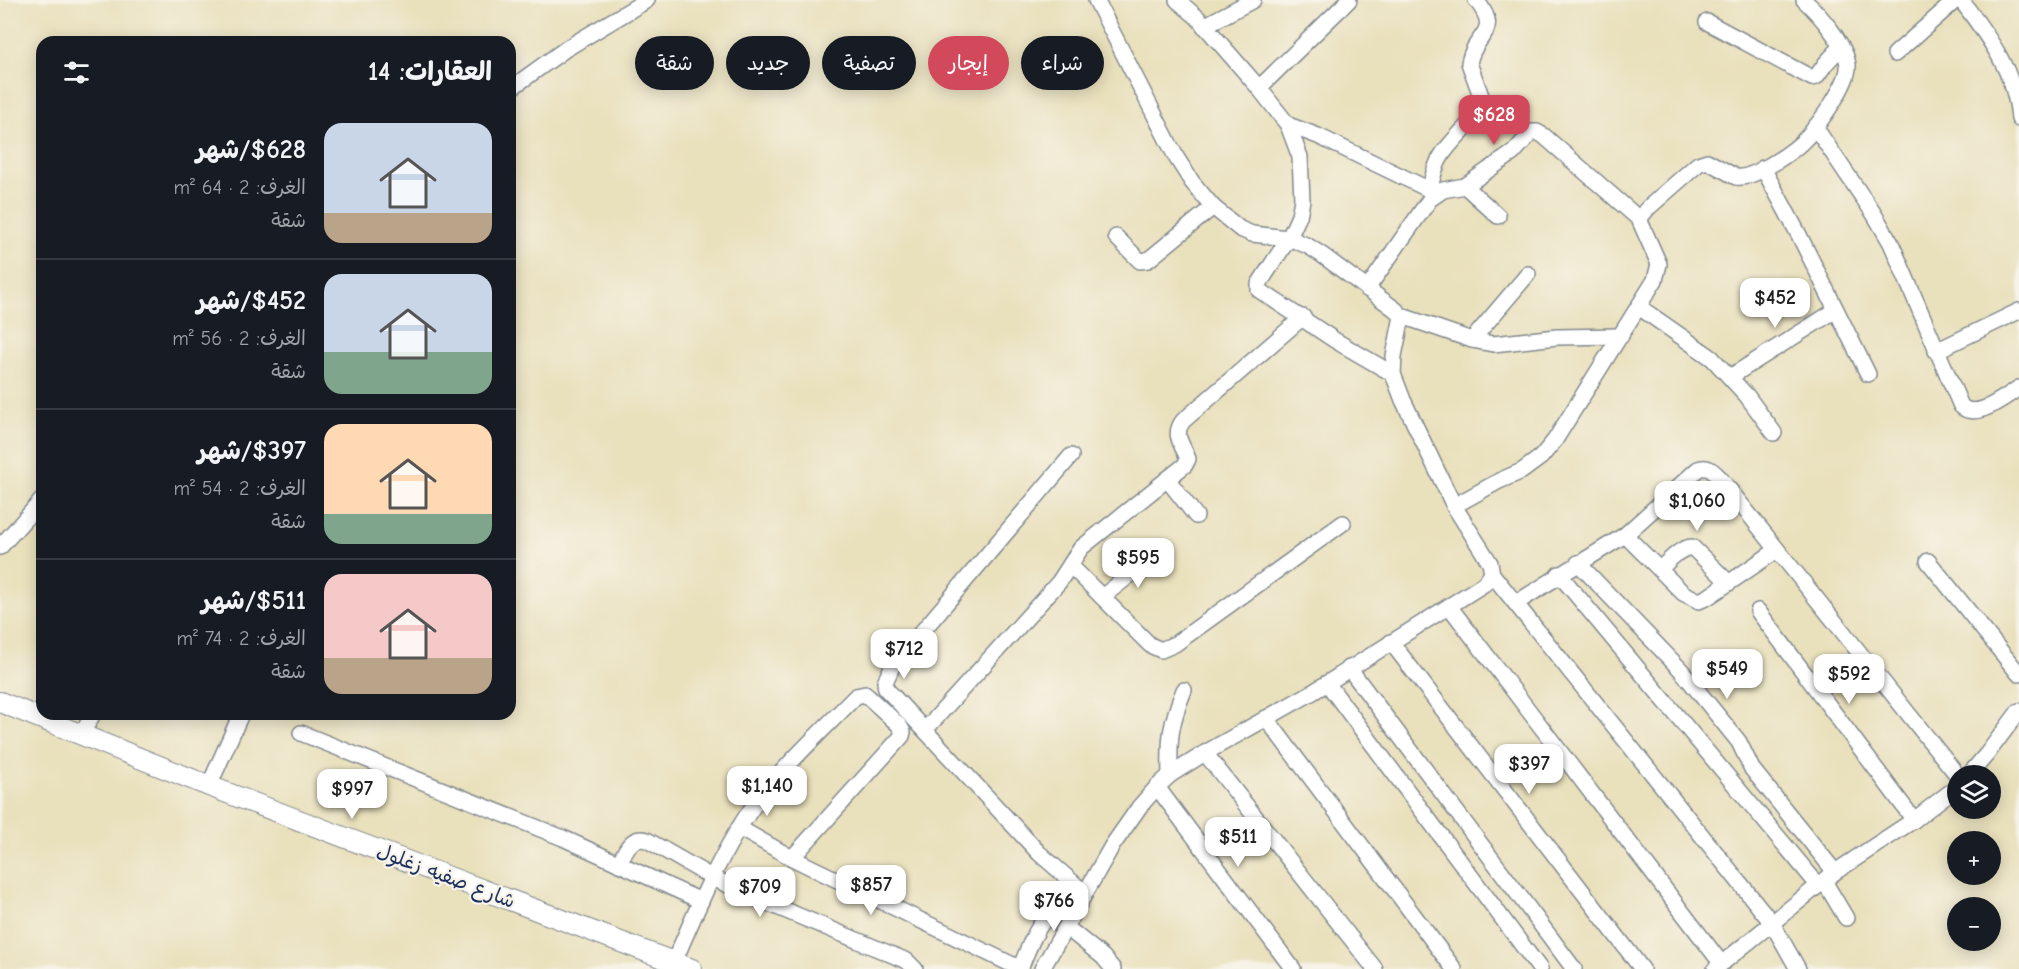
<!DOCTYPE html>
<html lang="ar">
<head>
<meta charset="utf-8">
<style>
  body { margin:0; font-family:"Comic Neue","Playpen Sans Arabic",sans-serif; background:#20242c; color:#f1f3f6; direction:rtl; height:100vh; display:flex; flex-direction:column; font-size:22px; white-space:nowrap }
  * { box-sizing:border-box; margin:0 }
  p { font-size:20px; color:#9ea1a6 }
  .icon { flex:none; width:33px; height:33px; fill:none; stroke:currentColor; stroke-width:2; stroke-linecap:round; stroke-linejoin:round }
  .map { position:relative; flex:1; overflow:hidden; direction:ltr }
  .panel { position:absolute; left:36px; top:36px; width:480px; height:684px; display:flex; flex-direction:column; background:#171b24; border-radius:18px; box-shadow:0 3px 15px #0003; direction:rtl }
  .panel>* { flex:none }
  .hud { position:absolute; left:534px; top:36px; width:570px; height:54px; direction:rtl; display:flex; gap:12px }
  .buttons { position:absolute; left:1947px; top:765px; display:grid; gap:12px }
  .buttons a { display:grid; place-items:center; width:54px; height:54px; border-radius:50%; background:#171b24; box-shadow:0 3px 15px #0003; font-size:30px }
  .price { position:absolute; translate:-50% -51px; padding:0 14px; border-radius:12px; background:#fff; color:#222; font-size:20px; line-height:39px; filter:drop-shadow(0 2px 3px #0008) }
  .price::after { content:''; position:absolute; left:50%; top:36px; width:18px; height:14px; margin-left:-9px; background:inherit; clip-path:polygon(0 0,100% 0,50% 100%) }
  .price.on { background:#d1495b; color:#fff }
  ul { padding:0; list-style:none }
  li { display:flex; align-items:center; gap:18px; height:150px; padding:0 24px }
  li+li { border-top:2px solid #363941 }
  li span { display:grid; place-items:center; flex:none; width:168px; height:120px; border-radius:18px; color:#555 }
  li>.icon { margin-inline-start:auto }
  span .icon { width:72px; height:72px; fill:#fffc; stroke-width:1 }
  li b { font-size:26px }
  h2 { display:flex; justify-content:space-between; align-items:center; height:72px; padding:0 24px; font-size:26px }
  .chip { padding:0 21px; border-radius:27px; background:#171b24; box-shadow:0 3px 15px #0003; font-size:21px; line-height:54px }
  .chip.on { background:#d1495b; color:#fff }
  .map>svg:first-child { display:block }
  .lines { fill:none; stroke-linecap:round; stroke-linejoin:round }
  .minor-casing { stroke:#82888d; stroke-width:18 }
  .tertiary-casing { stroke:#82888d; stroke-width:22 }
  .minor { stroke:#fff; stroke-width:15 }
  .tertiary { stroke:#fff; stroke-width:20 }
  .labels { text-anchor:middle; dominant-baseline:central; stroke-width:4.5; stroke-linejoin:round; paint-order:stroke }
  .street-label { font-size:20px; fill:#1b2f5e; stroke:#f7f3e8 }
</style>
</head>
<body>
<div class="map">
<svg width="2019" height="969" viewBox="0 0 2019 969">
  <rect width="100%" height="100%" fill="#f7f3e8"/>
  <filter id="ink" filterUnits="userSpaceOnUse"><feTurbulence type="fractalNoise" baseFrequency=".0167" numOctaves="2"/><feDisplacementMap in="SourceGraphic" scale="12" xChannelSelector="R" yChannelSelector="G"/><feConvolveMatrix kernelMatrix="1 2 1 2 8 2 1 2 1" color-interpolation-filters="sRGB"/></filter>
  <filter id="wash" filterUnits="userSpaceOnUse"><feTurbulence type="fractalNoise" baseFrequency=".008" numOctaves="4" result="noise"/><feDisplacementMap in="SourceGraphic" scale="24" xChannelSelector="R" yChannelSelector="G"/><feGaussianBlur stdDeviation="1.35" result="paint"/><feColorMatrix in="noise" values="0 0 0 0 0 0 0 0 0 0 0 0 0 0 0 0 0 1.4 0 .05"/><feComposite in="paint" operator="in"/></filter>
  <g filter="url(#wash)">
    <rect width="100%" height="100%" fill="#e9e0bc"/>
  </g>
  <g filter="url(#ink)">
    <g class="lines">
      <g class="minor-casing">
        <g id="minor">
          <path d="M1177,0L1198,18L1259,88L1288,125L1300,157L1302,200L1299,216L1289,238L1259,284V290L1336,341L1393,374"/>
          <path d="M1961,0C1988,36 2016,73 2019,119"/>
          <path d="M1707,22L1812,78L1816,77L1826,63L1841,47"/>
          <path d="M1204,26L1253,0"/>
          <path d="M1895,54L1956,0"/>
          <path d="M1259,88L1349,0"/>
          <path d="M510,89L567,48L647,0"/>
          <path d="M1288,125L1318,136L1436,193"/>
          <path d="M1815,127L1874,214L1891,243L1961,406C1976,421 2004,397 2019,388"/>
          <path d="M1763,168L1799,235L1868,374"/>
          <path d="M1465,186L1498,216"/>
          <path d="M1430,190C1432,178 1435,165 1442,155C1454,137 1473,123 1484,104L1469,63C1475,31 1503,34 1476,0"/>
          <path d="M1639,219L1648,208L1698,164L1707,161L1736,177C1753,180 1796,150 1807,137C1819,124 1850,82 1848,65C1845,43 1819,14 1804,0"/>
          <path d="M1116,237L1140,261L1148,260L1213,207"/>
          <path d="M1367,289L1430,199L1443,190L1465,186L1513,153L1532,132H1537L1544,136L1639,219L1659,264L1655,280L1555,440L1541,457L1522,471L1499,481L1454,506"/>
          <path d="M1639,307L1712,358L1747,396L1774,433"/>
          <path d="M1402,316L1472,340L1493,344L1557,337L1621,336"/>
          <path d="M1472,340L1528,274"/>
          <path d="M1936,351L2019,311"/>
          <path d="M1730,377L1836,310"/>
          <path d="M1071,456L892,667L885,682L886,689L891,694L1039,853L1085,893"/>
          <path d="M1167,479L1196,516"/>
          <path d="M1625,535L1683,593L1699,601L1708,597L1777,550"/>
          <path d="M0,547L42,500"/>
          <path d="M1928,561L2019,674"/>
          <path d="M1578,563L1681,670L1739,742L1752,769L1835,872"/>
          <path d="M1070,565L1150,645L1161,650L1175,644L1343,523"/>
          <path d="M1660,569C1669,561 1679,548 1692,547L1728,582"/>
          <path d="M1492,574L1772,923L1798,969"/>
          <path d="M1559,574L1818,885"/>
          <path d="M1102,597L1154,556"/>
          <path d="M1516,603L1625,535L1698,469C1708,465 1713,471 1720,478L1958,776"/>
          <path d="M1449,606L1721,963"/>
          <path d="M1758,611L1914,820"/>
          <path d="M1391,642L1642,969"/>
          <path d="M1349,668L1574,969"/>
          <path d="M1327,683L1540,969"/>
          <path d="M1266,718L1454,969"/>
          <path d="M925,730L1059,582L1081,548L1185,465L1188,459C1183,445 1172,435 1183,421L1303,317"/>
          <path d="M301,733L563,838L701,901"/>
          <path d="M82,734L93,714"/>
          <path d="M1205,753L1375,969"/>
          <path d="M1170,775C1169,738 1170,725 1184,690"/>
          <path d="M1968,776L1987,754L2019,711"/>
          <path d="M209,786L241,714"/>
          <path d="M1157,787L1293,969"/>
          <path d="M739,828L792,858L1021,969"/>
          <path d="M619,864C625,851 631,835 647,840L713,878L758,899L907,961L915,969"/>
          <path d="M1824,881L1846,918"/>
          <path d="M1066,927L1103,957L1113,969"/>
          <path d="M674,962C696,911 722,849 755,804C783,767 819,734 851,701L856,696L865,694L899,725L903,732L902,736L792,858"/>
          <path d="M1020,969C1037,926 1042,915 1080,889"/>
          <path d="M1042,969L1112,846L1140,806L1157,787L1170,775L1205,753L1313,692L1484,584L1492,574L1490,563L1454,506L1403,400L1393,374L1394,356L1402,316L1396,310L1322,255L1308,246L1289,238L1252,234L1240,229L1213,207L1192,182L1176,157L1096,0"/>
          <path d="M1715,969L1835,872L1914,820L1958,786"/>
        </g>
      </g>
      <g class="tertiary-casing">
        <path id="tertiary" d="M0,702L209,786L692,969"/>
      </g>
      <use href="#minor" class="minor"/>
      <use href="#tertiary" class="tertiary"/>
    </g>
  </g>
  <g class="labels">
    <g class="street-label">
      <text transform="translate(446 876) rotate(21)">شارع صفيه زغلول</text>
    </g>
  </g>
</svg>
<div class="buttons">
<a><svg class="icon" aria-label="layers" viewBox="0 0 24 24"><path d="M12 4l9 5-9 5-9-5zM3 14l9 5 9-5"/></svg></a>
<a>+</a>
<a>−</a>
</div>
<b class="price on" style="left:1494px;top:146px">$628</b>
<b class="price" style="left:1775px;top:329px">$452</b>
<b class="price" style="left:1697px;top:532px">$1,060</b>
<b class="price" style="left:1138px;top:589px">$595</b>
<b class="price" style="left:904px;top:680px">$712</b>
<b class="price" style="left:1727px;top:700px">$549</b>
<b class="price" style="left:1849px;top:705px">$592</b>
<b class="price" style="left:1529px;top:795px">$397</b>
<b class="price" style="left:767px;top:817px">$1,140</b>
<b class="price" style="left:352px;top:820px">$997</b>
<b class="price" style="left:1238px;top:868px">$511</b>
<b class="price" style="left:871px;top:916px">$857</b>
<b class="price" style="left:760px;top:918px">$709</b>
<b class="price" style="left:1054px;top:932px">$766</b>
<div class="hud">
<a class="chip">شراء</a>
<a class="chip on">إيجار</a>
<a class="chip">تصفية</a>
<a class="chip">جديد</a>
<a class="chip">شقة</a>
</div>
<section class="panel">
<h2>العقارات: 14<svg class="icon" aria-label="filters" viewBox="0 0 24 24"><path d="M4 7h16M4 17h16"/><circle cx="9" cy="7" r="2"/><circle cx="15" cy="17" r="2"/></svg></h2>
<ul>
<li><span style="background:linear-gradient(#c9d6e8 75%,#b9a48a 0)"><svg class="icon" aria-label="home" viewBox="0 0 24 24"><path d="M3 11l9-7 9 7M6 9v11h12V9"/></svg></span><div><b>$628/شهر</b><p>الغرف: 2 · 64 m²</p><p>شقة</p></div></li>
<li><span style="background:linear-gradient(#c9d6e8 65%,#7fa58c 0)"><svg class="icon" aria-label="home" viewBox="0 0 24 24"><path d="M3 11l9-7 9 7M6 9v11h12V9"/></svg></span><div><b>$452/شهر</b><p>الغرف: 2 · 56 m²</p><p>شقة</p></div></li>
<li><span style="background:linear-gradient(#ffd9b3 75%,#7fa58c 0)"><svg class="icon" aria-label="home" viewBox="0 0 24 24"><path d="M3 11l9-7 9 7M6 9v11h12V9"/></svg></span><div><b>$397/شهر</b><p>الغرف: 2 · 54 m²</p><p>شقة</p></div></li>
<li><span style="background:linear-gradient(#f6c9c9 70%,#b9a48a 0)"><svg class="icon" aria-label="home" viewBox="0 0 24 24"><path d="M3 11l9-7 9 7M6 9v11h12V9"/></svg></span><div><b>$511/شهر</b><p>الغرف: 2 · 74 m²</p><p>شقة</p></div></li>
</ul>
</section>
</div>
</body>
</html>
